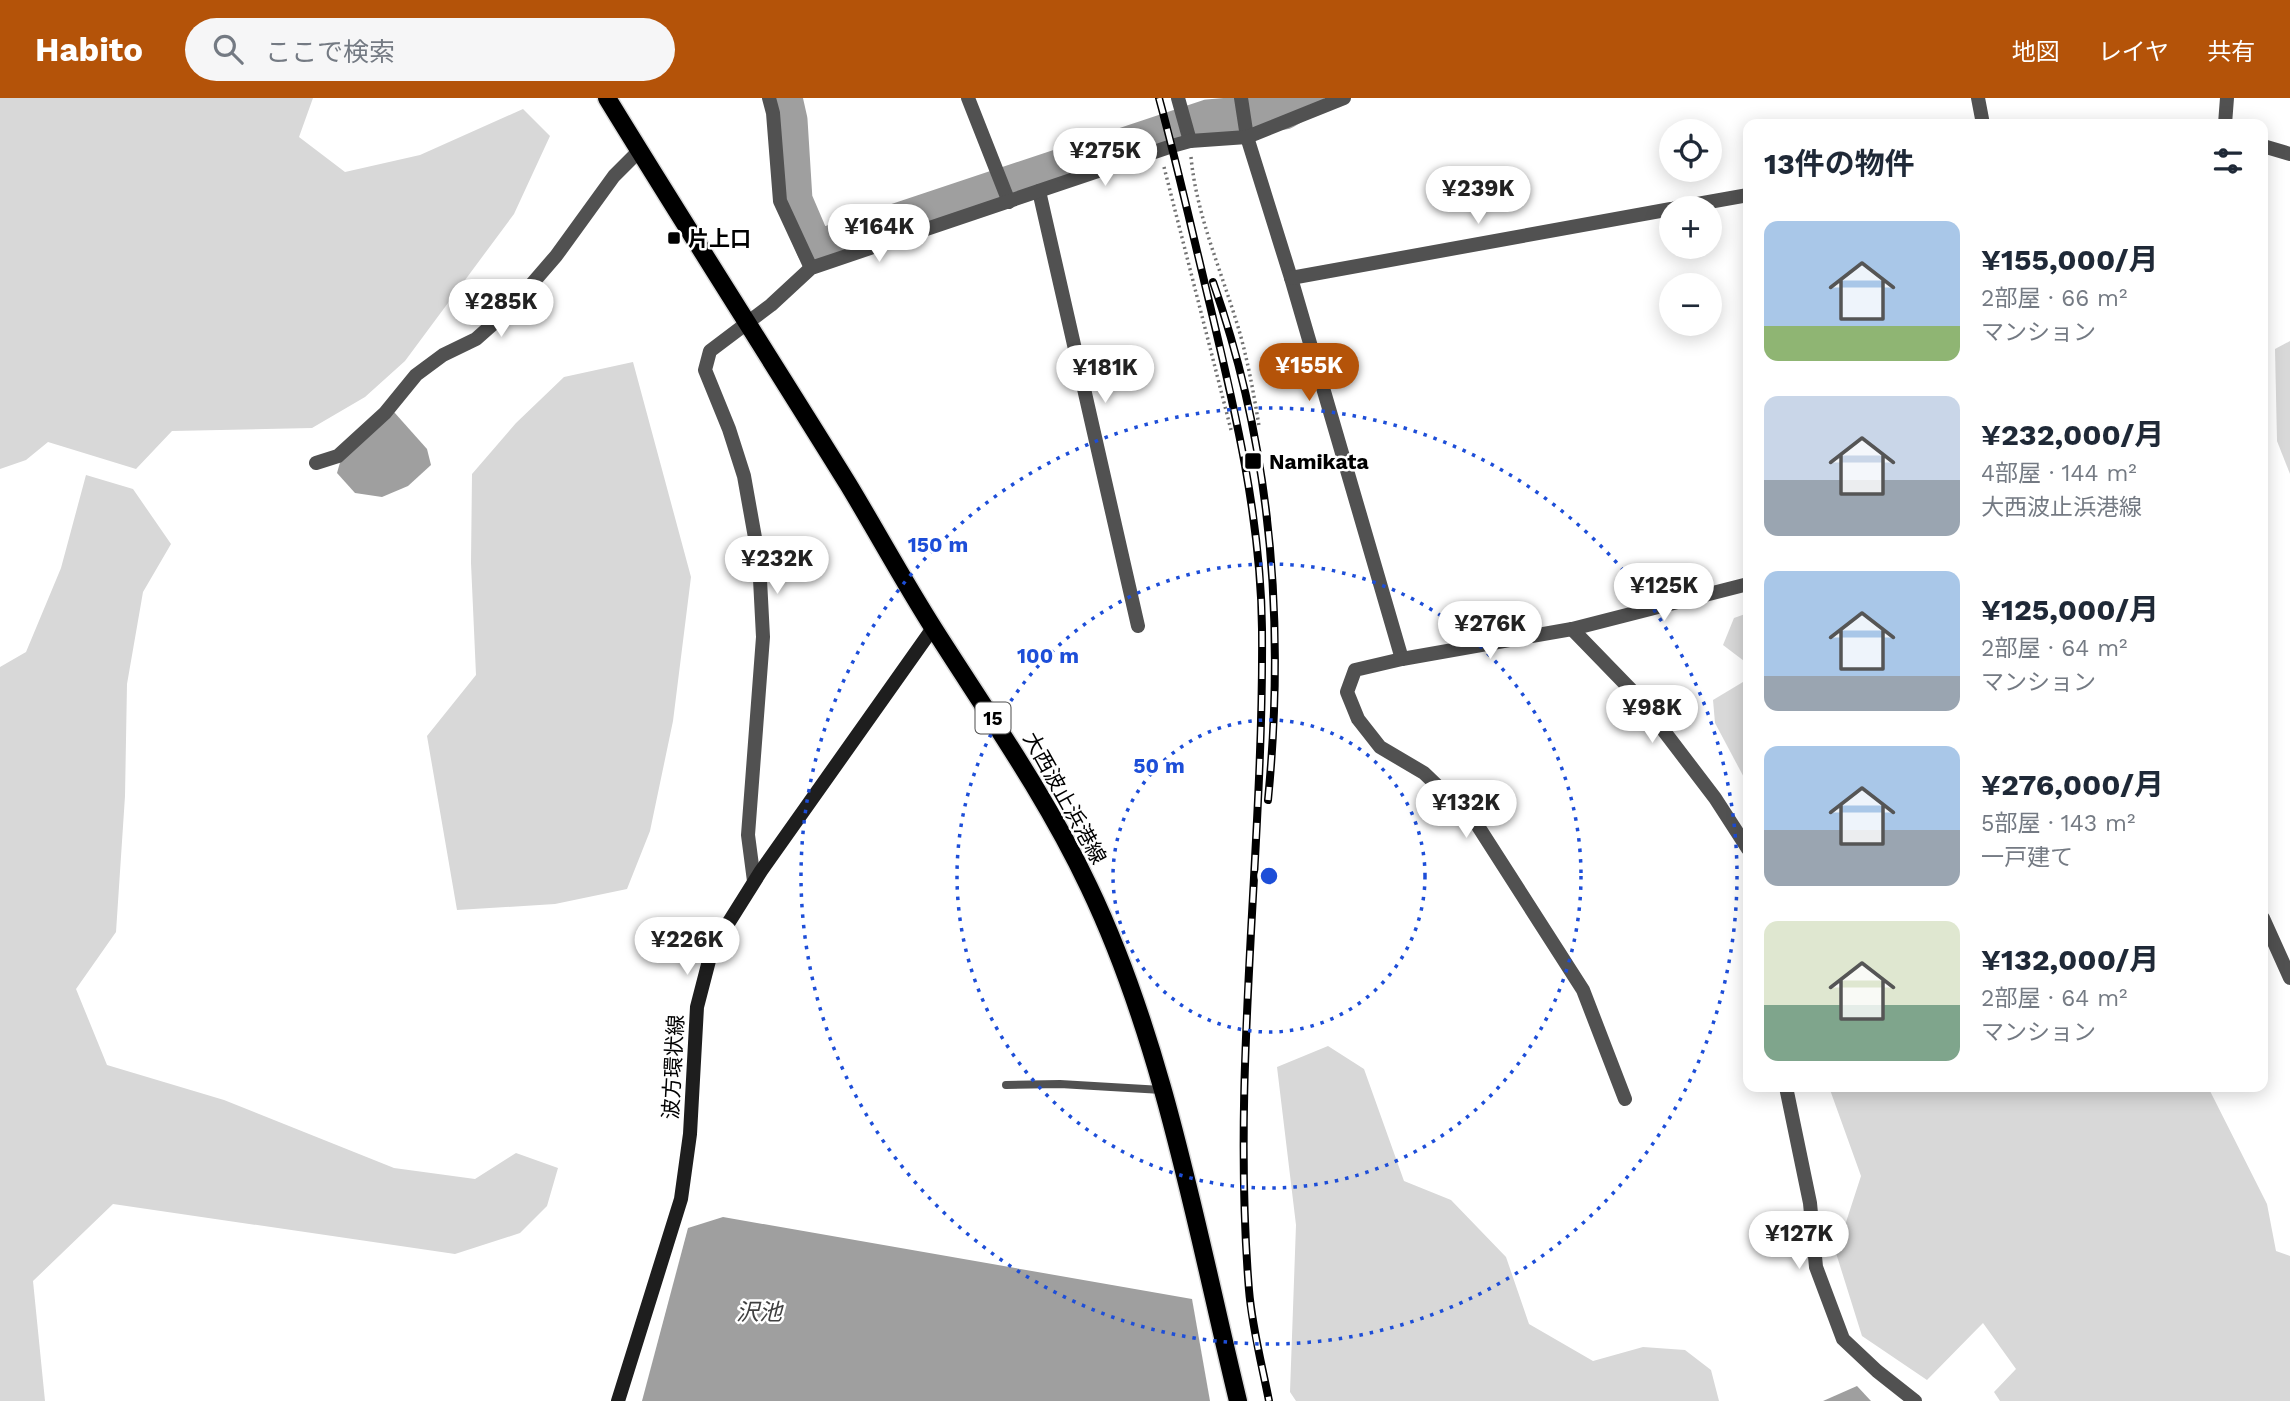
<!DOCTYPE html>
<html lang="ja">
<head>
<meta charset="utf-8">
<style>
  body { margin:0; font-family:"Work Sans","Noto Sans JP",sans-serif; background:#f6f6f7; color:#1f2937; height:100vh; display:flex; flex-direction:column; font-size:26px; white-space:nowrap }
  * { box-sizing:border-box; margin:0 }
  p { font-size:23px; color:#747a83 }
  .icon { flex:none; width:38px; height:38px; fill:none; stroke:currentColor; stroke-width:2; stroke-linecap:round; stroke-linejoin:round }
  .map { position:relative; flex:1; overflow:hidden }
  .side { position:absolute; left:1743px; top:21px; width:525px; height:973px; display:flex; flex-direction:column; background:#fff; border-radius:14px; box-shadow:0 4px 18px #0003 }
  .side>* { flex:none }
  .buttons { position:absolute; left:1659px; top:21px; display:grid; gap:14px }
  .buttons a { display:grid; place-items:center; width:63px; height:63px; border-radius:50%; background:#fff; box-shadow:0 4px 18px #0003; font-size:35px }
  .price { position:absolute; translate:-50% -60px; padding:0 16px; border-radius:24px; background:#fff; color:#222; font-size:23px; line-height:46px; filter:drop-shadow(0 2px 4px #0008) }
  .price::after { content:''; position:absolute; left:50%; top:42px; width:21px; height:16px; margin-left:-10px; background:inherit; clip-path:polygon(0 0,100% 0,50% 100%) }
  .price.current { background:#b45309; color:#fff }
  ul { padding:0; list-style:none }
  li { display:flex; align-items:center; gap:21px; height:175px; padding:0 21px }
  li span { display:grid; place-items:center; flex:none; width:196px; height:140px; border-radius:14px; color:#555 }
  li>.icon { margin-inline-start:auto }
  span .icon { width:84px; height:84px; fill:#fffc; stroke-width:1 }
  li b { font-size:30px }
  h2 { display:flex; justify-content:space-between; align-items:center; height:84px; padding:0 21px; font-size:30px }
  header { display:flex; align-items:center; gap:42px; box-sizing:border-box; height:98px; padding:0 35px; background:#b45309; color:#fff }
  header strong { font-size:33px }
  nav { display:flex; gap:38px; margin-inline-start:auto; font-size:24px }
  .search { width:490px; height:63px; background:#f6f6f7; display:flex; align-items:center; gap:18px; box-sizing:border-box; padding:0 24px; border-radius:38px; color:#747a83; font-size:26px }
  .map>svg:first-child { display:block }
  .green { fill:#d8d8d8 }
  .water { fill:#9f9f9f }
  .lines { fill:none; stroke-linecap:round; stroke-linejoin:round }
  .river { stroke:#9f9f9f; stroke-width:37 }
  .primary-casing { stroke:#dbdbdb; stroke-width:21 }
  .path { stroke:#737373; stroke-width:3.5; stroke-dasharray:2 3.5; stroke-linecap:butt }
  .lane { stroke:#515151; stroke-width:8 }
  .street { stroke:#515151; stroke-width:14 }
  .secondary { stroke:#1e1e1e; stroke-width:14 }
  .primary { stroke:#000; stroke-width:18 }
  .rail-casing { stroke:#000; stroke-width:8 }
  .rail { stroke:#fff; stroke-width:5; stroke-dasharray:16; stroke-linecap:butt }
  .ring { fill:none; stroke:#1d4ed8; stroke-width:3.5; stroke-dasharray:3.5 7 }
  .poi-dot { fill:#000; stroke:#fff; stroke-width:2.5 }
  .labels { text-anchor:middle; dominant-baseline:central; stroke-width:5; stroke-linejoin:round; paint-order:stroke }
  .shield { fill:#fff; stroke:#4c4c4c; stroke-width:2 }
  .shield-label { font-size:19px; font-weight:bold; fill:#000 }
  .poi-label { font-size:21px; font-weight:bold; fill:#000; stroke:#fff; text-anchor:start }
  .street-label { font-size:21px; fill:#000; stroke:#fff }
  .water-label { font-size:23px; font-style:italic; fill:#404040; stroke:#fff }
  .centre { fill:#1d4ed8; stroke:#fff; stroke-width:3.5 }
  .ring-label { font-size:21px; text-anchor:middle; font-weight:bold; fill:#1d4ed8; stroke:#fff; stroke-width:5; stroke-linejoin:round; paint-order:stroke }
</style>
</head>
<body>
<header>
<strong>Habito</strong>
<div class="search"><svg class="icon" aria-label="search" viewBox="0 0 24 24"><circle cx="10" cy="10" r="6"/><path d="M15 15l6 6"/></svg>ここで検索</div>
<nav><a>地図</a><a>レイヤ</a><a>共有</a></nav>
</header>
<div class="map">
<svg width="2290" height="1303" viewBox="0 0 2290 1303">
  <rect width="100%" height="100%" fill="#fff"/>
  <g class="green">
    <path d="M0,0H313L299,39L345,74L420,57L523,11L550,38L514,116L405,263L365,299L312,330L172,333L136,371L48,344L26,362L0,371Z"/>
    <path d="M2290,243V376L2277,343L2275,251Z"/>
    <path d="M633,264L691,479L673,623L650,733L627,791L555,806L457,812L427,638L476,577L471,465L472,376L516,325L564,279Z"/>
    <path d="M86,377L133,391L171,446L143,494L127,586L125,698L116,834L76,891L107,967L224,1002L394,1070L475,1081L516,1055L558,1070L547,1108L520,1135L455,1156L113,1106L33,1183L45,1303H0V569L26,554L61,470Z"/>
    <path d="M1748,515V566L1723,547L1734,520Z"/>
    <path d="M1748,581V687L1715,625L1713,602Z"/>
    <path d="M1328,948L1364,971L1404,1083L1451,1102L1506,1159L1529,1226L1593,1263L1643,1249L1685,1252L1711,1272L1719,1303H1296L1290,1294L1296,1127L1277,969Z"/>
    <path d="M1829,989H2208L2267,1106L2276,1153L2290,1158V1303H2000L1994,1294L2016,1271L1983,1225L1927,1282L1862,1238L1836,1155L1861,1078Z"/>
  </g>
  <g class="water">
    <path d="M394,314L427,351L431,367L408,388L382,399L355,395L337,375L341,361Z"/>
    <path d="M723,1119L1192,1201L1210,1303H642L688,1130Z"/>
    <path d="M1857,1288L1871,1303H1823Z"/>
  </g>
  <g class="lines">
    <path class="river" d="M784,0L789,22L794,102L815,151L1208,20L1284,13L1306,0"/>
    <g class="primary-casing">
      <path id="primary" d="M607,0C686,129 768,257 848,386C877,434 904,484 934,531C988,616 1046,698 1089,789C1164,946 1197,1134 1238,1303"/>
    </g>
    <g class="path">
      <path d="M1191,59C1196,113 1218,165 1234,216C1246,252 1253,291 1259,328"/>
      <path d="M1164,69L1231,332"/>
    </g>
    <path class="lane" d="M1006,987L1060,986L1162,992"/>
    <g class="street">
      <path d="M769,0L773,15L780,103L811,170"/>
      <path d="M968,0L1009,104"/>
      <path d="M1178,0L1190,43"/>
      <path d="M1241,0L1247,39L1291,180L1402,561"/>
      <path d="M1978,0L1983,26"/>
      <path d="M2225,26L2227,0"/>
      <path d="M2263,48L2290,56"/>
      <path d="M1039,93L1138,528"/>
      <path d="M1675,110L1748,97"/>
      <path d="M1291,180L1671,111"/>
      <path d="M316,365L338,358L385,315L416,277L443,257L476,241L512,209L556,158L614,78L639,53"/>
      <path d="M1572,531L1638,599L1715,700L1748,751"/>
      <path d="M754,783L748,737L763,539L759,462L744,378L729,331L705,272L710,253L771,207L811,170L1172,48L1190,43L1247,39L1344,0"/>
      <path d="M2263,820L2290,880"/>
      <path d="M1786,989L1810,1105L1816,1169L1843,1241L1877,1273L1915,1303"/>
      <path d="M1625,1001L1583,892L1476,725L1424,675L1380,649L1358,621L1347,594L1355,572L1402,561L1572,531L1748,486"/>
    </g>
    <path class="secondary" d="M618,1303L681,1101L690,1036L697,909L712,851L761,773L933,530"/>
    <use href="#primary" class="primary"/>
    <g class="rail-casing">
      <g id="rail">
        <path d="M1159,0C1177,66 1192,133 1208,199C1234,308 1261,419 1262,531C1264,752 1231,972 1249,1192C1252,1229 1262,1267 1269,1303"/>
        <path d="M1213,184C1272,351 1285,527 1268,702"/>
      </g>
    </g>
    <use href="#rail" class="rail"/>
  </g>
  <g class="ring">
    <circle cx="1269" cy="778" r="156"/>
    <circle cx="1269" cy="778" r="312"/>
    <circle cx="1269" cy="778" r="468"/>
  </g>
  <g class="poi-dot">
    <rect x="667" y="133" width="14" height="14" rx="3.5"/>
    <rect x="1244" y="354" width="18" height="18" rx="3.5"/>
  </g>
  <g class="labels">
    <rect class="shield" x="975.5" y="604.5" width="35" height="31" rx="5"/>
    <g class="shield-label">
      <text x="993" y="620">15</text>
    </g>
    <g class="poi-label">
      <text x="688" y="140">片上口</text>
      <text x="1269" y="363">Namikata</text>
    </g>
    <g class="street-label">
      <text transform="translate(1065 700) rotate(61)">大西波止浜港線</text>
      <text transform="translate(673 969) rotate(-87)">波方環状線</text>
    </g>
    <g class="water-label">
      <text x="759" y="1214">沢池</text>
    </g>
  </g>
  <circle cx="1269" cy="778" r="10" class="centre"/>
  <g class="ring-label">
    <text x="938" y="454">150 m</text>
    <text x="1048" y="565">100 m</text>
    <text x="1159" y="675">50 m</text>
  </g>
</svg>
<div class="buttons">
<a><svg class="icon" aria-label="locate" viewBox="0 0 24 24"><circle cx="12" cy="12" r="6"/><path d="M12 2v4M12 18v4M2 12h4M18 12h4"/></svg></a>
<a>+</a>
<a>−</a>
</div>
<b class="price" style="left:1105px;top:90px">¥275K</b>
<b class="price" style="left:1478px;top:128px">¥239K</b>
<b class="price" style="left:879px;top:166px">¥164K</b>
<b class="price" style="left:501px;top:241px">¥285K</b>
<b class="price current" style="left:1309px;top:305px">¥155K</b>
<b class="price" style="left:1105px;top:307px">¥181K</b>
<b class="price" style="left:777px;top:498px">¥232K</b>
<b class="price" style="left:1664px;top:525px">¥125K</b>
<b class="price" style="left:1490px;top:563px">¥276K</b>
<b class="price" style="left:1652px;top:647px">¥98K</b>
<b class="price" style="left:1466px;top:742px">¥132K</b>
<b class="price" style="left:687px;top:879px">¥226K</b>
<b class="price" style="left:1799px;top:1173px">¥127K</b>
<section class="side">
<h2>13件の物件<svg class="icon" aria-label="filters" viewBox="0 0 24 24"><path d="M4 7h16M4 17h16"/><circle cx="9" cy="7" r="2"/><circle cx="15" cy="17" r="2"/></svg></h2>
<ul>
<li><span style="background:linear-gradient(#a9c7e8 75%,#8fb573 0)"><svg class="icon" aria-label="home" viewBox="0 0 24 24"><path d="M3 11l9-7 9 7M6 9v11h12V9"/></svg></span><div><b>¥155,000/月</b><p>2部屋 · 66 m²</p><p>マンション</p></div></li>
<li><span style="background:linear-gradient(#c9d6e8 60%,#9aa5b1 0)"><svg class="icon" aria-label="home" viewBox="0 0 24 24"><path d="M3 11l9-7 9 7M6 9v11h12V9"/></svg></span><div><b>¥232,000/月</b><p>4部屋 · 144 m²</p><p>大西波止浜港線</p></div></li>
<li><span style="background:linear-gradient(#a9c7e8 75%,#9aa5b1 0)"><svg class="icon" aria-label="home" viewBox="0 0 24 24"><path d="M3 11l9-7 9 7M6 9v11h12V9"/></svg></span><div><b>¥125,000/月</b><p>2部屋 · 64 m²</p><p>マンション</p></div></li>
<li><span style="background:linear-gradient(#a9c7e8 60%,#9aa5b1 0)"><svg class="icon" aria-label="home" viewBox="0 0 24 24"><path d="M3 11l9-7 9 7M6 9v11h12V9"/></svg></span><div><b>¥276,000/月</b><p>5部屋 · 143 m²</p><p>一戸建て</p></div></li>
<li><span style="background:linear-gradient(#dfe7d0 60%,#7fa58c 0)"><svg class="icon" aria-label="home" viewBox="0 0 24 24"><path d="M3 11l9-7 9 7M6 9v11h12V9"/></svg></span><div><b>¥132,000/月</b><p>2部屋 · 64 m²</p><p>マンション</p></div></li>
</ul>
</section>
</div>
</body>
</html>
